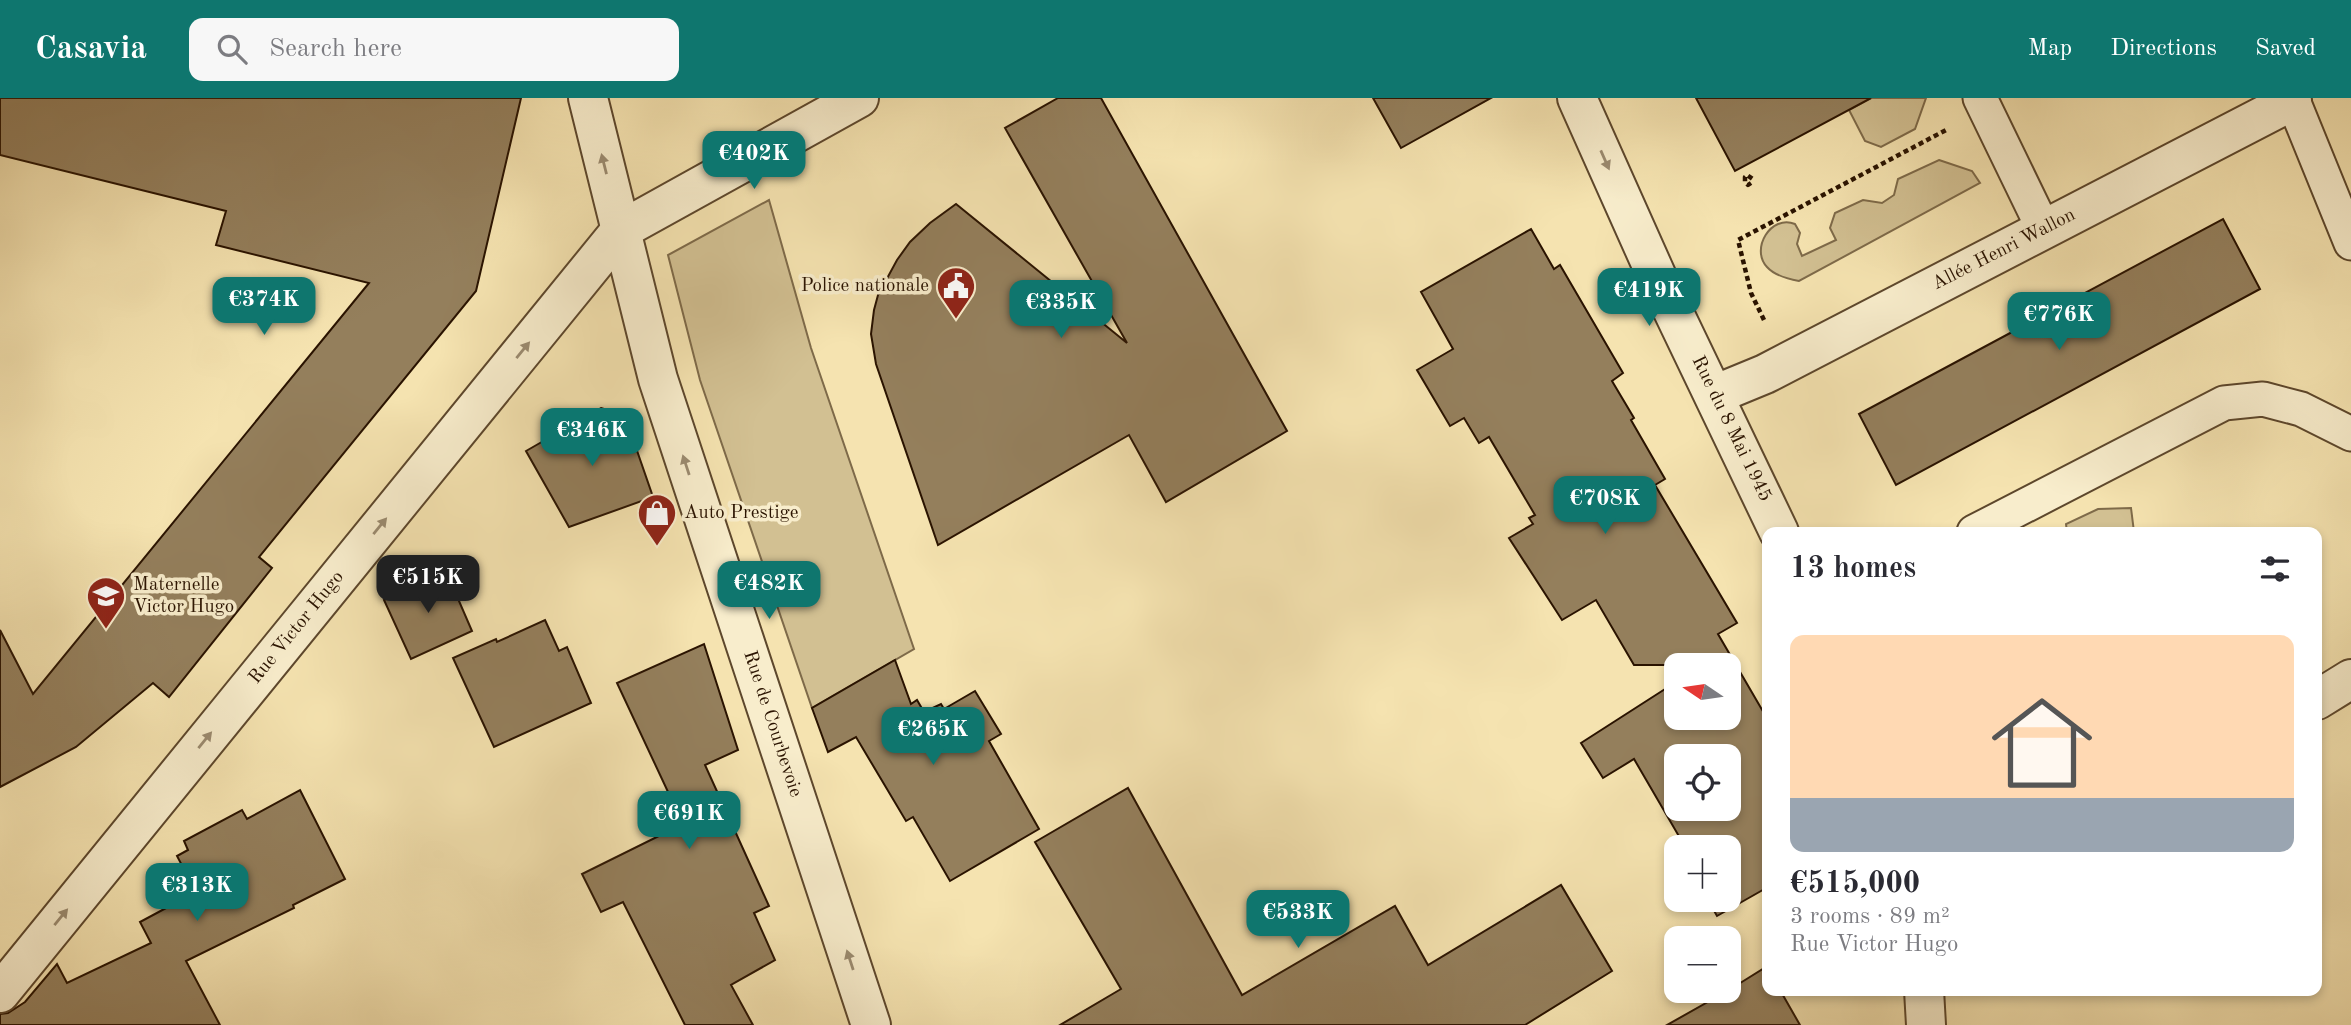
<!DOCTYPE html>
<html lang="en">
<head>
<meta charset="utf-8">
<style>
  body { margin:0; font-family:"Old Standard TT",serif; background:#f7f7f7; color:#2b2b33; height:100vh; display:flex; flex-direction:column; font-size:26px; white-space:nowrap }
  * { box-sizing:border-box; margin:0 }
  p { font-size:23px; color:#7c7c81 }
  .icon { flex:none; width:38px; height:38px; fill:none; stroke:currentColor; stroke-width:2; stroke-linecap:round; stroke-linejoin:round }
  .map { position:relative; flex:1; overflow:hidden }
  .side { position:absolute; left:1762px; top:429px; width:560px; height:469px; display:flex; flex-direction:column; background:#fff; border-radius:14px; box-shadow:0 4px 10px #0003 }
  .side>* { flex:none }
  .needle { width:46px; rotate:283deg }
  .buttons { position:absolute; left:1664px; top:555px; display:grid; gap:14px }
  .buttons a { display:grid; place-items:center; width:77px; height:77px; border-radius:14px; background:#fff; box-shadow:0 4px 10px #0003; font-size:35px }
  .price { position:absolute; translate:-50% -60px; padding:0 16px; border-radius:14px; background:#0f766e; color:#fff; font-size:23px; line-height:46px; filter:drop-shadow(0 2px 4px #0008) }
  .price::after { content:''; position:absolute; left:50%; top:42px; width:21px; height:16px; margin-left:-10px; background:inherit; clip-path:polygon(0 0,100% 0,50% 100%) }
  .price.on { background:#222; color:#fff }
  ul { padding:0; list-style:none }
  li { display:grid; align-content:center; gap:14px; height:371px; padding:0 28px }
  li span { display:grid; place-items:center; height:217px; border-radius:14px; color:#555 }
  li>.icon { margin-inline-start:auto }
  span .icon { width:126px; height:126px; fill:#fffc; stroke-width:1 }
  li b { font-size:30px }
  h2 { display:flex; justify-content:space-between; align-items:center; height:84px; padding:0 28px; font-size:30px }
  header { display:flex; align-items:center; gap:42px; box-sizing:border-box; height:98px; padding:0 35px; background:#0f766e; color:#fff }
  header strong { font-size:33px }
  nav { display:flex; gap:38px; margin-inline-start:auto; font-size:24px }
  .search { width:490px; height:63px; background:#f7f7f7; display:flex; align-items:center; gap:18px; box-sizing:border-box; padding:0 24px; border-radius:14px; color:#7c7c81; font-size:26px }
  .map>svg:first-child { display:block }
  .green { fill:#d2c092; stroke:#7e6a49; stroke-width:2 }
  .building { fill:#947f5c; stroke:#2a1300; stroke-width:2; fill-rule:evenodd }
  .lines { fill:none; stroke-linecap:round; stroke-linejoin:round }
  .service-casing { stroke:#5d472c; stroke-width:37 }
  .minor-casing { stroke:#5d472c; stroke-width:42 }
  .tertiary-casing { stroke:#5d472c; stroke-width:42 }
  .path { stroke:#2a1300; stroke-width:4.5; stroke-dasharray:5 3.5; stroke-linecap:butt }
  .service { stroke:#f8edcc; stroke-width:33 }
  .minor { stroke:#f8edcc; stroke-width:38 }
  .tertiary { stroke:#f8edcc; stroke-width:38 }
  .oneway { fill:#9b8b70 }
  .labels { text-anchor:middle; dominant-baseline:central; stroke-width:7; stroke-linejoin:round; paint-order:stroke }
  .street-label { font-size:19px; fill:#2a1300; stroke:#f8edcc }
  .poi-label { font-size:19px; fill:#2a1300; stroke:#f8edcc; text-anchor:start }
</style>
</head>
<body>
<header>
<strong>Casavia</strong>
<div class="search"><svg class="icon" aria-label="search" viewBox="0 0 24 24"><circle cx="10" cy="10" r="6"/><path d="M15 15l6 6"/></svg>Search here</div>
<nav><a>Map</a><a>Directions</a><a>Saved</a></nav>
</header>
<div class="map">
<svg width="2351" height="927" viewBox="0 0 2351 927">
  <rect width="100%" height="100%" fill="#f5e3b0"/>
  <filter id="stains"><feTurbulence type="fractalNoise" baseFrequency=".00286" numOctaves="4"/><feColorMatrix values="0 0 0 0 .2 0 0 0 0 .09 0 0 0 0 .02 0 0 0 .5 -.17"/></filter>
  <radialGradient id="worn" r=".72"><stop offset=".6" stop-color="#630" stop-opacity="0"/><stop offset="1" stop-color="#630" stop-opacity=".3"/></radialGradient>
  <g class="green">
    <path d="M1871,0H1926L1915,31L1881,49L1865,43L1849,12Z"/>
    <path d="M1939,62L1972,73L1980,85L1799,183C1788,181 1775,178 1767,169C1750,151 1771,116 1795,126L1800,135L1797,146L1802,158L1836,142L1830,130L1835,115L1863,102L1882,105L1894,97L1898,81Z"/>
    <path d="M769,102L811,250L914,551L812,610L700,282L668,157Z"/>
    <path d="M2131,410L2134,434H2067L2066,426L2098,411Z"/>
  </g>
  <g class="building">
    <path d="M0,0H521L476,193L259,459L272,470L169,599L153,585L76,649L0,689V532L33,596L369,185L216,147L226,113L0,57Z"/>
    <path d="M1058,0H1101L1287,333L1166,404L1129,337L938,447L876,266L871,236L874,212L878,197L897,162L910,144L930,125L956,106L1127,245L1005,30Z"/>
    <path d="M1373,0H1491L1401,50Z"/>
    <path d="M1696,0H1871L1735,73Z"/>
    <path d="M2223,121L2260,191L1896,387L1859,316Z"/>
    <path d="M1531,131L1554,171L1560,167L1623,275L1612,283L1634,320L1631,322L1665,381L1655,387L1737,525L1718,536L1768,622V789L1717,818L1708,802H1729V749H1678L1674,743L1680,740L1634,661L1603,680L1581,645L1676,584V620H1729V567H1634L1596,502L1562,522L1509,440L1533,426L1529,420L1535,417L1489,339L1479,345L1464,320L1450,328L1417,272L1453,251L1421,194ZM1676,658H1729V710H1676Z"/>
    <path d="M601,310L625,318L653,399L569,429L526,353Z"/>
    <path d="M446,473L472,533L411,561L384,502Z"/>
    <path d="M545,522L559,553L567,549L591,605L494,649L453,560L496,541L497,544Z"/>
    <path d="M704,546L738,652L705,667L769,808L754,815L775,862L731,887L753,927H685L623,804L601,814L582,776L671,732L657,701L669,696L617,585Z"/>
    <path d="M895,562L911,606L917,602L924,614L941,606L944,611L975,593L1001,636L989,643L1039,731L950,783L913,719L906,723L856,639L828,654L812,610Z"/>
    <path d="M1128,690L1242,897L1395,808L1428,867L1561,787L1612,873L1525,927H1060L1121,891L1035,744Z"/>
    <path d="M300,692L345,781L293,807L294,810L186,863L220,927H0V916L8,915L25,904L57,866L67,885L151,845L140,824L196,794L177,758L188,752L184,743L242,712L247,721Z"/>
    <path d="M1766,869L1768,892H1780L1800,927H1667L1729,892Z"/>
  </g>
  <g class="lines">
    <g class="service-casing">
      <g id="service">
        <path d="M1980,0L2044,132"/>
        <path d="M2292,0L2351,145"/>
        <path d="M1974,434L2224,305L2263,301L2301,311L2351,336"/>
      </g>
    </g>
    <g class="minor-casing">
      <g id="minor">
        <path d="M1577,0L1661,188L1779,434"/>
        <path d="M1714,297L1765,276L2292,3"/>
        <path d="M2317,602L2351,581"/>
        <path d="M1924,892L1926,927"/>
        <path d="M0,895L621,132L859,0"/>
      </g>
    </g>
    <g class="tertiary-casing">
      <path id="tertiary" d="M588,0L658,281L871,927"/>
    </g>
    <g class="path">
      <path d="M1751,85L1748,87L1745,84V79L1747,77L1754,82"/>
      <path d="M1764,222L1751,195L1738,142L1946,32"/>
    </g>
    <use href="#service" class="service"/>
    <use href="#minor" class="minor"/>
    <use href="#tertiary" class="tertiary"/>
  </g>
  <defs><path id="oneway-solid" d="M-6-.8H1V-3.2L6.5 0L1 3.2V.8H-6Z" transform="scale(1.75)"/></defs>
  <g class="oneway">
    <use href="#oneway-solid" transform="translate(1605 62) rotate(66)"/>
    <use href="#oneway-solid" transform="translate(604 66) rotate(-104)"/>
    <use href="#oneway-solid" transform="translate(523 252) rotate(-51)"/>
    <use href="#oneway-solid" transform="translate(686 367) rotate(-108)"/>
    <use href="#oneway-solid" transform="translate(380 428) rotate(-51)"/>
    <use href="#oneway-solid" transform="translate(205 642) rotate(-51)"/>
    <use href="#oneway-solid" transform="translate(61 819) rotate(-51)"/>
    <use href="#oneway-solid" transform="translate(850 862) rotate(-108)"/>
  </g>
  <defs>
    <g id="civic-pin" transform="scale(2.0125)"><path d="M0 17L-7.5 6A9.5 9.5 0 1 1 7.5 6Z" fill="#8f2418" stroke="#f8edcc"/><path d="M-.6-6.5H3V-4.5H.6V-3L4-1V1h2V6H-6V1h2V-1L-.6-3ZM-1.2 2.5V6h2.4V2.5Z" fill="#fff"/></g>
    <g id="shop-pin" transform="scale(2.0125)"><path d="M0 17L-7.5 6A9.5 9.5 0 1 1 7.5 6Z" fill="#8f2418" stroke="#f8edcc"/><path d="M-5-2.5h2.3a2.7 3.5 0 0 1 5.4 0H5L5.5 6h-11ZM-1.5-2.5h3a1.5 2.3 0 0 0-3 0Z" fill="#fff"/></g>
    <g id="school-pin" transform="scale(2.0125)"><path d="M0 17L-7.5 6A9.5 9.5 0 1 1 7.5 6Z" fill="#8f2418" stroke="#f8edcc"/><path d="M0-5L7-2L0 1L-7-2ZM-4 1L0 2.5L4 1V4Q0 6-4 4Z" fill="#fff"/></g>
  </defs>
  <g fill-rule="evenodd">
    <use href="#civic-pin" x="956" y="188"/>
    <use href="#shop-pin" x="657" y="415"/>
    <use href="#school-pin" x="106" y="498"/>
  </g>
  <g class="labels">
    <g class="street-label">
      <text transform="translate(2004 152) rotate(-27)">Allée Henri Wallon</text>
      <text transform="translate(1731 331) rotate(64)">Rue du 8 Mai 1945</text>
      <text transform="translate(297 530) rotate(-51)">Rue Victor Hugo</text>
      <text transform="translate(772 626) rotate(72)">Rue de Courbevoie</text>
    </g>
    <g class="poi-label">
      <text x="929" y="188" text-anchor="end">Police nationale</text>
      <text x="684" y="415">Auto Prestige</text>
      <text x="133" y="487">Maternelle<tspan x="133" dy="22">Victor Hugo</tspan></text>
    </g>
  </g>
  <rect width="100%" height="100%" filter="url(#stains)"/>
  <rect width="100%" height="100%" fill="url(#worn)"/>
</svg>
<div class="buttons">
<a><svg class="needle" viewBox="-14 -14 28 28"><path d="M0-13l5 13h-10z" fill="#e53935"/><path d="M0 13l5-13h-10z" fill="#7c7c81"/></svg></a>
<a><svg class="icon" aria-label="locate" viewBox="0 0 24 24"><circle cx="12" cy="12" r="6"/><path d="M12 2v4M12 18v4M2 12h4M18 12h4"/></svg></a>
<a>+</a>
<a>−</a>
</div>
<b class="price" style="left:754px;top:93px">€402K</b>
<b class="price" style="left:1649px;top:230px">€419K</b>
<b class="price" style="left:264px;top:239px">€374K</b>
<b class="price" style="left:1061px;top:242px">€335K</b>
<b class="price" style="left:2059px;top:254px">€776K</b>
<b class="price" style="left:592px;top:370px">€346K</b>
<b class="price" style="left:1605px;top:438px">€708K</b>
<b class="price on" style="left:428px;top:517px">€515K</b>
<b class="price" style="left:769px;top:523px">€482K</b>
<b class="price" style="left:933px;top:669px">€265K</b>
<b class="price" style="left:689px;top:753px">€691K</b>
<b class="price" style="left:197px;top:825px">€313K</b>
<b class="price" style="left:1298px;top:852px">€533K</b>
<section class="side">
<h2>13 homes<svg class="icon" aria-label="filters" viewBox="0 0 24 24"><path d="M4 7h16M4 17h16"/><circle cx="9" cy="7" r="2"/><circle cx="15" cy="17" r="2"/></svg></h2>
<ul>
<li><span style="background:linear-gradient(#ffd9b3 75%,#9aa5b1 0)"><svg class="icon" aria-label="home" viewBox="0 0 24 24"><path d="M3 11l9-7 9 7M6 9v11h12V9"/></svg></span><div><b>€515,000</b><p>3 rooms · 89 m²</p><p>Rue Victor Hugo</p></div></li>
</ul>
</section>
</div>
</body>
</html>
